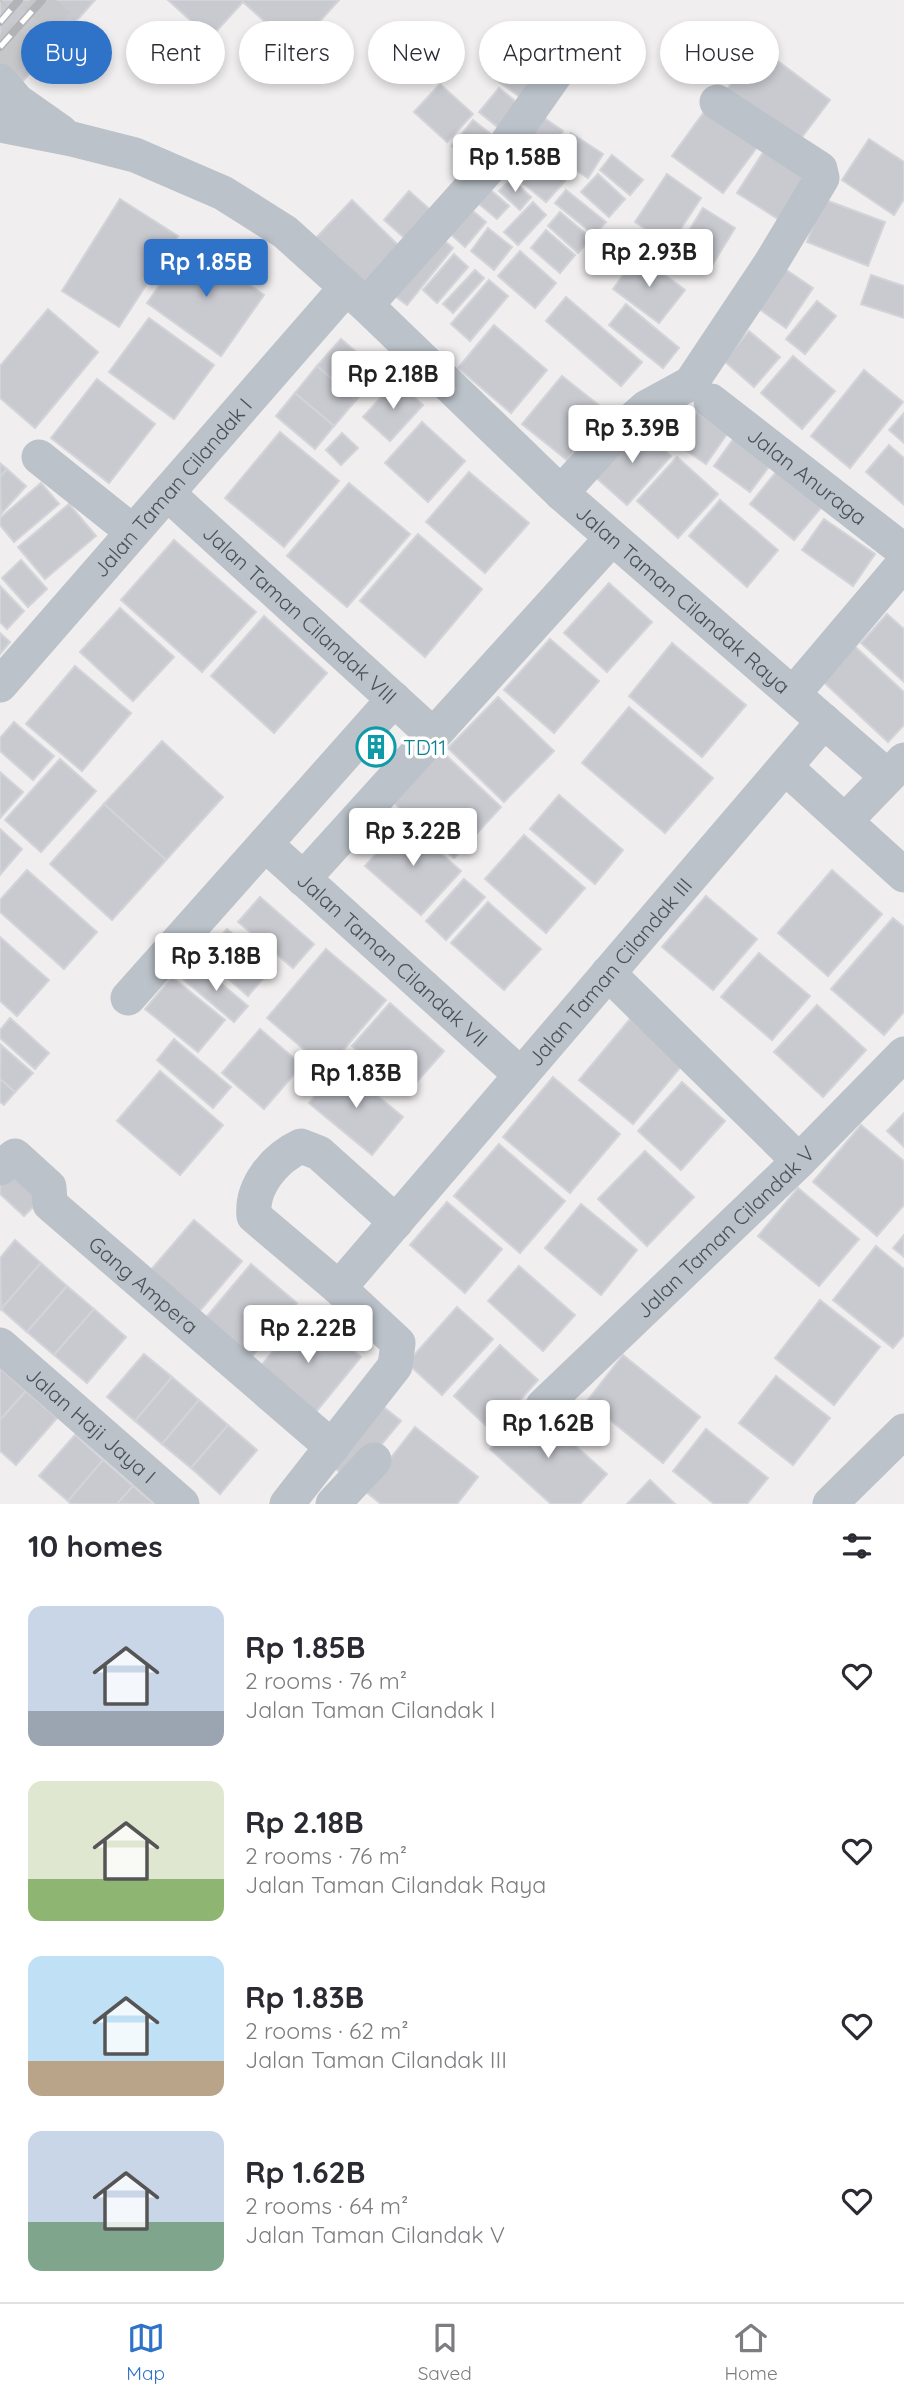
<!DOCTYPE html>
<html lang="en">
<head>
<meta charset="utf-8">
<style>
  body { margin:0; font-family:Quicksand,sans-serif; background:#f7f7f7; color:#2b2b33; height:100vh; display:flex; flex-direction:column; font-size:26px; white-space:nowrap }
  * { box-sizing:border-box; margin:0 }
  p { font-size:23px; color:#7c7c81 }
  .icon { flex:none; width:38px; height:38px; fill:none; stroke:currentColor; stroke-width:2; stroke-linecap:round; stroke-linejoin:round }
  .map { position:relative; height:1504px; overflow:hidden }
  .side { display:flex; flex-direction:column; background:#fff; flex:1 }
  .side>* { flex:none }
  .guide { position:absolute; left:21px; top:21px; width:863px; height:63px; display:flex; gap:14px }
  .price { position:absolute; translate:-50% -60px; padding:0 16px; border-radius:7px; background:#fff; color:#222; font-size:23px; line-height:46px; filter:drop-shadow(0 2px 4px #0008) }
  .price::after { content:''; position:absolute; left:50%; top:42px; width:21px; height:16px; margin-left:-10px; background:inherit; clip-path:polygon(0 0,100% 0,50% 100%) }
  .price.active { background:#2f73c9; color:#fff }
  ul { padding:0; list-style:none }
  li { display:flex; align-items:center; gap:21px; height:175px; padding:0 28px }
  li span { display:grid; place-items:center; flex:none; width:196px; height:140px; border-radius:14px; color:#555 }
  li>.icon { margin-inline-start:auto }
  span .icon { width:84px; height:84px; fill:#fffc; stroke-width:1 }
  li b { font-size:30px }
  h2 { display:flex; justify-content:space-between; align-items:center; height:84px; padding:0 28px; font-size:30px }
  .chip { padding:0 24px; border-radius:32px; background:#fff; box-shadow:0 4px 10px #0003; font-size:24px; line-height:63px }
  .chip.active { background:#2f73c9; color:#fff }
  .menu { display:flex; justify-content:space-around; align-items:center; height:98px; border-top:2px solid #e1e1e2; background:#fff; font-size:19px; color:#7c7c81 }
  .menu a { display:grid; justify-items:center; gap:4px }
  .menu .active { color:#2f73c9 }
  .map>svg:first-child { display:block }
  .building { fill:#c9cad0; stroke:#d3d4d9; stroke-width:2 }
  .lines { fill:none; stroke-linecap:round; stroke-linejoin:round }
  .highway-tunnel { stroke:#c6c7c9; stroke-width:38; stroke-dasharray:38 19; stroke-linecap:butt }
  .minor { stroke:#bbc2c9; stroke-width:35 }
  .rail-casing { stroke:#b1b3b7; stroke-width:8 }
  .rail { stroke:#fff; stroke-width:5; stroke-dasharray:16; stroke-linecap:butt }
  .labels { text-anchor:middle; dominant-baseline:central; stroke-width:7; stroke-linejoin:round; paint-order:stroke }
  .street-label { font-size:21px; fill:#485159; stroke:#fff }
  .culture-label { font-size:21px; fill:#0d838f; stroke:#fff; text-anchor:start }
</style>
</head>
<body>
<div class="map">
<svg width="904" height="1504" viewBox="0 0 904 1504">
  <rect width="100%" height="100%" fill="#f0eeee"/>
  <g class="building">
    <path d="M0,0H95L0,107Z"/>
    <path d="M168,0H339L295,49L243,2L210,38Z"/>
    <path d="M759,47L830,100L796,145L725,92Z"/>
    <path d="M513,55L544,79L527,102L495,79Z"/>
    <path d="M440,84L473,114L447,142L414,112Z"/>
    <path d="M499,88L526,110L506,134L479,112Z"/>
    <path d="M707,108L758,146L723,193L672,156Z"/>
    <path d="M537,113L563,131L547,155L521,137Z"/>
    <path d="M473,120L501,142L480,169L452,146Z"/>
    <path d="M571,133L603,154L588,178L555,157Z"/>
    <path d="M869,139L904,162V199L894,215L842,180Z"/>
    <path d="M769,143L813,170L781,221L737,193Z"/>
    <path d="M513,147L531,160L518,177L501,164Z"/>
    <path d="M612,155L643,180L630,195L600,170Z"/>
    <path d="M541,161L565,181L546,202L523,183Z"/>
    <path d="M598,174L625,199L609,217L581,192Z"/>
    <path d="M667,174L701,198L670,245L635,222Z"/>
    <path d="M511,179L531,197L520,210L499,191Z"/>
    <path d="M486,186L509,206L497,219L474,200Z"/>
    <path d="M566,190L606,222L594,235L555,203Z"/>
    <path d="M409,191L434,213L409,242L384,220Z"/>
    <path d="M120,199L178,236L119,327L62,291Z"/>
    <path d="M823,199L885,222L868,266L807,242Z"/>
    <path d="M352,200L398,245L363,283L315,239Z"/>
    <path d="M533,202L546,215L518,245L504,232Z"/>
    <path d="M466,205L486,222L465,247L445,229Z"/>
    <path d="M703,208L735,228L711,267L679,247Z"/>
    <path d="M560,212L591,238L578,253L548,226Z"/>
    <path d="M488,228L512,247L494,270L471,251Z"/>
    <path d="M546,230L575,255L560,273L531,248Z"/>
    <path d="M434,232L453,248L407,305L387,290Z"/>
    <path d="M190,242L264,295L221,356L147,303Z"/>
    <path d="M520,251L556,283L535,308L498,276Z"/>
    <path d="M454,254L468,267L437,303L423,290Z"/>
    <path d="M638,255L685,290L659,323L613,289Z"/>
    <path d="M782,267L813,288L786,328L755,306Z"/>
    <path d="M475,270L484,278L453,313L443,304Z"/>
    <path d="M871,275L904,286V318L861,304Z"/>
    <path d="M489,280L508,296L470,341L451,324Z"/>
    <path d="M566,297L642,362L621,386L546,321Z"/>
    <path d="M817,301L836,316L805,354L786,339Z"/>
    <path d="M626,304L679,348L663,368L609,325Z"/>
    <path d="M48,309L98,352L35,428L0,398V366Z"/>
    <path d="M149,318L214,365L174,419L109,372Z"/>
    <path d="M494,325L547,370L511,413L458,368Z"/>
    <path d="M749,331L780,357L754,387L724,361Z"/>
    <path d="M341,339L380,372L356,400L317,366Z"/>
    <path d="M793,356L835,391L802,429L761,393Z"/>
    <path d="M317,366L356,400L334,426L295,393Z"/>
    <path d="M864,370L903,402L850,468L811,436Z"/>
    <path d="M562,376L606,411L567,460L522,424Z"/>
    <path d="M97,379L155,424L109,483L51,438Z"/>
    <path d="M396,381L423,405L390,441L363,417Z"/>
    <path d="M295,393L334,426L315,449L276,416Z"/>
    <path d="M684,403L727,434L706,464L662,434Z"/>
    <path d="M904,413V443L889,430Z"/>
    <path d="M422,422L465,461L428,502L385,463Z"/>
    <path d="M637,425L671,456L627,505L593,475Z"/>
    <path d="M280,432L339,481L284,547L225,498Z"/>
    <path d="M342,433L358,448L341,465L326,450Z"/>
    <path d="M734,438L771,464L750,492L714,466Z"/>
    <path d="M889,445L904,458V505L866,472Z"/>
    <path d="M677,457L718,494L678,538L637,501Z"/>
    <path d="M0,463L7,469L0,477Z"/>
    <path d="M781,466L825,503L794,540L750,504Z"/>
    <path d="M7,469L26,486L1,514L0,477Z"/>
    <path d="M469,472L529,523L485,573L426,522Z"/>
    <path d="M41,483L59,504L14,542L0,525V518Z"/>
    <path d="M349,483L410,534L347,607L287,556Z"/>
    <path d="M720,500L778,550L747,587L689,536Z"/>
    <path d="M69,504L96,536L45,579L18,547Z"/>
    <path d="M824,519L875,554L853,586L802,550Z"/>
    <path d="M418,534L482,589L425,657L360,601Z"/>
    <path d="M174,540L256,612L202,672L121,600Z"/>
    <path d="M21,560L47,589L28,607L2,578Z"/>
    <path d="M609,583L652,622L607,672L564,633Z"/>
    <path d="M0,586L24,611L7,629L0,622Z"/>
    <path d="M120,608L174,657L133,701L80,652Z"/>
    <path d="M887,614L904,629V682L861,643Z"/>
    <path d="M264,616L327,673L274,733L211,676Z"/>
    <path d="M0,633L10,642L0,654Z"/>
    <path d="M550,639L599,681L554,733L504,690Z"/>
    <path d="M849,641L904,692V725L888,742L817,676Z"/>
    <path d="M672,643L746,705L702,757L629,696Z"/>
    <path d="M75,666L131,713L82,771L26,724Z"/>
    <path d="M498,697L554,751L504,802L448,748Z"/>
    <path d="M629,707L713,778L665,833L582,763Z"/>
    <path d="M14,722L54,756L33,780L0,751V738Z"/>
    <path d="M375,730L393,745L377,763L359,748Z"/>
    <path d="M162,741L223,797L166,860L104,804Z"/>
    <path d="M437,747L501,807L454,858L389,798Z"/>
    <path d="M60,759L96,791L41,852L5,820Z"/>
    <path d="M0,772L23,792L0,818Z"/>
    <path d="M559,795L623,850L595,884L530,829Z"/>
    <path d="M104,804L166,860L112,920L50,864Z"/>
    <path d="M405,822L461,871L421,915L365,866Z"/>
    <path d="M0,829L22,849L0,875Z"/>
    <path d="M524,835L585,888L546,933L485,879Z"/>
    <path d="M27,870L97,932L64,969L0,912V900Z"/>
    <path d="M832,870L882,914L828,976L778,933Z"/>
    <path d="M464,879L485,897L446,940L426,921Z"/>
    <path d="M706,896L757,939L713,990L662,947Z"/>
    <path d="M260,897L314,944L293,968L238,922Z"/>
    <path d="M488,902L541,949L504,990L451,943Z"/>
    <path d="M893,918L904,927V1012L884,1035L831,989Z"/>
    <path d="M227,929L273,967L248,996L203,957Z"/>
    <path d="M0,937L49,980L17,1016L0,1001Z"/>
    <path d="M326,949L386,1000L327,1069L267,1018Z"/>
    <path d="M759,953L810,996L772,1040L721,997Z"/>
    <path d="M198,964L248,1006L234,1022L184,980Z"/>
    <path d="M172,977L225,1020L198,1052L145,1009Z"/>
    <path d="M390,1003L444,1051L406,1094L352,1046Z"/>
    <path d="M817,1005L866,1050L823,1097L774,1052Z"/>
    <path d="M10,1018L49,1053L35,1069L0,1038V1030Z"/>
    <path d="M630,1019L683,1064L633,1124L579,1080Z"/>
    <path d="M260,1029L302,1065L264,1109L222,1073Z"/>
    <path d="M174,1039L231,1087L213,1108L157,1060Z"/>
    <path d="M1,1045L33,1073L15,1092L0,1079Z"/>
    <path d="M340,1065L403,1117L372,1155L309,1103Z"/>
    <path d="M160,1071L223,1125L180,1175L117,1121Z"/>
    <path d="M553,1077L620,1134L570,1193L503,1137Z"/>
    <path d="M0,1079L15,1092L4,1105L0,1102Z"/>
    <path d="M682,1082L725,1121L681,1170L638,1131Z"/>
    <path d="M904,1113V1147L887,1131Z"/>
    <path d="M861,1125L904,1161V1205L877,1236L813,1182Z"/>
    <path d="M499,1144L565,1201L520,1253L454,1196Z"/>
    <path d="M645,1151L694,1197L647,1246L598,1199Z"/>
    <path d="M0,1171L46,1194L24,1216L0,1194Z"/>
    <path d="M798,1188L859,1239L819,1286L758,1236Z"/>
    <path d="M447,1202L502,1249L465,1293L410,1245Z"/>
    <path d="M581,1204L637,1250L601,1295L545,1248Z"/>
    <path d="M194,1220L242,1261L198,1313L150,1271Z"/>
    <path d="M904,1235V1257L893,1248Z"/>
    <path d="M15,1240L41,1263L1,1309L0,1258Z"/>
    <path d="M876,1246L904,1269V1335L893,1348L833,1300Z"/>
    <path d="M41,1263L67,1286L27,1332L1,1309Z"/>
    <path d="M251,1264L297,1303L249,1360L203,1321Z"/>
    <path d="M519,1266L575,1315L543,1351L488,1301Z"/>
    <path d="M67,1286L94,1309L54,1355L27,1332Z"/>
    <path d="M820,1300L880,1347L834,1405L775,1358Z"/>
    <path d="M457,1307L493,1339L442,1395L407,1363Z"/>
    <path d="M94,1309L126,1337L87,1383L54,1355Z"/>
    <path d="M305,1312L361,1357L311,1418L255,1373Z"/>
    <path d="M500,1345L538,1380L492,1431L454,1396Z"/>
    <path d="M144,1354L172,1377L135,1421L107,1397Z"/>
    <path d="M623,1355L700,1417L663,1463L587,1401Z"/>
    <path d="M0,1368L26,1391L0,1420Z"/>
    <path d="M776,1376L830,1418L793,1465L739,1423Z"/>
    <path d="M172,1377L199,1400L162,1444L135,1421Z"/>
    <path d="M26,1391L57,1418L16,1465L0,1451V1420Z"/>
    <path d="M199,1400L228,1425L191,1468L162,1444Z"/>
    <path d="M375,1400L401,1421L351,1481L325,1460Z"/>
    <path d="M530,1405L607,1474L580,1504H551L490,1449Z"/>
    <path d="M228,1425L257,1450L220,1494L191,1468Z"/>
    <path d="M415,1427L478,1477L457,1504H381L365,1491Z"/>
    <path d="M706,1429L768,1478L747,1504H714L673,1471Z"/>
    <path d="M75,1435L103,1460L68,1501L39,1476Z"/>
    <path d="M103,1460L133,1486L117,1504H71L68,1501Z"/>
    <path d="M650,1480L675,1504H627Z"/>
    <path d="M133,1486L154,1504H117Z"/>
  </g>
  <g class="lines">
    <g class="highway-tunnel">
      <path d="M0,2L2,0"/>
      <path d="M0,64L56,0"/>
    </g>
    <g class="minor">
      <path d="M0,81L17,101L61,132"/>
      <path id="s1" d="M0,125L72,139L135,155L223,193L285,232L366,305L561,493L887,776"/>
      <path d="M366,305L493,163L561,66"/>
      <path id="s2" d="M711,401L904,551"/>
      <path d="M39,457L133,532"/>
      <path id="s3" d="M167,493L433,735"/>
      <path d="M561,493L609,440L647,407L691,383L771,263L822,178L820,169L717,102"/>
      <path id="s4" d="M0,685L345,289"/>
      <path d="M794,693L904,563"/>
      <path d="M785,767L904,875"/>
      <path d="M845,821L904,760"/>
      <path id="s5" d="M265,844L521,1075"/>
      <path d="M303,879L612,538"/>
      <path d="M608,973L799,1161"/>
      <path d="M128,998L394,699"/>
      <path id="s6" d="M0,1168L15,1156L49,1187L50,1204L332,1447"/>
      <path id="s7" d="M339,1288L824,721"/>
      <path id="s8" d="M0,1345L182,1504"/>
      <path id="s9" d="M543,1406L799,1161L904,1054"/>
      <path d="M287,1504L395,1366L398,1343L339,1288L254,1216C251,1186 275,1158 301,1146L319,1153L396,1222"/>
      <path d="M333,1504L374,1460"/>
      <path d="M830,1504L904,1431"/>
    </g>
    <g class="rail-casing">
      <g id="rail">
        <path d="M0,22L19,0"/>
        <path d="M0,47L42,0"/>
      </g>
    </g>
    <use href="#rail" class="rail"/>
  </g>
  <defs>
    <g id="building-ring" transform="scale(2.0125)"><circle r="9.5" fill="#fff" stroke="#0f9aa8" stroke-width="1.5"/><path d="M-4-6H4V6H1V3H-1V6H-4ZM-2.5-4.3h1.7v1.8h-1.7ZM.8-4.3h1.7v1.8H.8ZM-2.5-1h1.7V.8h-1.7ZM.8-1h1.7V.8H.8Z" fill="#0f9aa8"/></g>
  </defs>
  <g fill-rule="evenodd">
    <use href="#building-ring" x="376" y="747"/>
  </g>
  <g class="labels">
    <g class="street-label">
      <text stroke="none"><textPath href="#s2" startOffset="122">Jalan Anuraga</textPath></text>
      <text stroke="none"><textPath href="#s4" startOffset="262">Jalan Taman Cilandak I</textPath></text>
      <text stroke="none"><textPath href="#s1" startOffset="849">Jalan Taman Cilandak Raya</textPath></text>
      <text stroke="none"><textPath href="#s3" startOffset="180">Jalan Taman Cilandak VIII</textPath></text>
      <text stroke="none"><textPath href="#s5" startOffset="172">Jalan Taman Cilandak VII</textPath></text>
      <text stroke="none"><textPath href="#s7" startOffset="416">Jalan Taman Cilandak III</textPath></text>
      <text stroke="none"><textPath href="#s9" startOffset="252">Jalan Taman Cilandak V</textPath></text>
      <text stroke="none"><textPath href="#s6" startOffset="206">Gang Ampera</textPath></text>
      <text stroke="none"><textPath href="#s8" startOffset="121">Jalan Haji Jaya I</textPath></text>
    </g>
    <g class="culture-label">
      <text x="403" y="747">TD11</text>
    </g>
  </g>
</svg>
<b class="price" style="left:515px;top:194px">Rp 1.58B</b>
<b class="price" style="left:649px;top:289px">Rp 2.93B</b>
<b class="price active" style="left:206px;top:299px">Rp 1.85B</b>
<b class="price" style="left:393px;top:411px">Rp 2.18B</b>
<b class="price" style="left:632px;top:465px">Rp 3.39B</b>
<b class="price" style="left:413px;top:868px">Rp 3.22B</b>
<b class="price" style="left:216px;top:993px">Rp 3.18B</b>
<b class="price" style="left:356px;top:1110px">Rp 1.83B</b>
<b class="price" style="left:308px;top:1365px">Rp 2.22B</b>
<b class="price" style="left:548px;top:1460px">Rp 1.62B</b>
<div class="guide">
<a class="chip active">Buy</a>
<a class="chip">Rent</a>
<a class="chip">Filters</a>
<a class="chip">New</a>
<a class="chip">Apartment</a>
<a class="chip">House</a>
</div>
</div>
<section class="side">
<h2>10 homes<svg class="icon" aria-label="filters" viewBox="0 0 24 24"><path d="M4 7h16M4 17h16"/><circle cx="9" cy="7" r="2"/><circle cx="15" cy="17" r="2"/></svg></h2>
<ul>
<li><span style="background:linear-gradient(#c9d6e8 75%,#9aa5b1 0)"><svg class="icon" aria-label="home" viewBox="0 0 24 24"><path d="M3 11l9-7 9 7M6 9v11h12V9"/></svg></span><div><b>Rp 1.85B</b><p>2 rooms · 76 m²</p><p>Jalan Taman Cilandak I</p></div><svg class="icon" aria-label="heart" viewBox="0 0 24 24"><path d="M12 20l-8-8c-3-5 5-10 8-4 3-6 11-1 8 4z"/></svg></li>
<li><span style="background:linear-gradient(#dfe7d0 70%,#8fb573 0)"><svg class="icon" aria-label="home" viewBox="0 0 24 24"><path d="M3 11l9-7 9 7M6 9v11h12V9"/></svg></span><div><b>Rp 2.18B</b><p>2 rooms · 76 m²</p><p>Jalan Taman Cilandak Raya</p></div><svg class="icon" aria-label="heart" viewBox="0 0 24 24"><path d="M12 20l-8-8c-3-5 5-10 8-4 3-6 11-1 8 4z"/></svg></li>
<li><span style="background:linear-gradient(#bfe0f5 75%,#b9a48a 0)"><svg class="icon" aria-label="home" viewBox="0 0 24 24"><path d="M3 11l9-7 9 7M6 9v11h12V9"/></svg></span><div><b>Rp 1.83B</b><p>2 rooms · 62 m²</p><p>Jalan Taman Cilandak III</p></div><svg class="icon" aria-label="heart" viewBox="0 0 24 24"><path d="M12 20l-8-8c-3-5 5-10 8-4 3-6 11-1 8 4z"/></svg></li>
<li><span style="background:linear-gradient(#c9d6e8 65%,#7fa58c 0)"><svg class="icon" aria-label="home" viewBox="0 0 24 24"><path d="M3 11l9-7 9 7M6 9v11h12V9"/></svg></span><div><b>Rp 1.62B</b><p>2 rooms · 64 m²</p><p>Jalan Taman Cilandak V</p></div><svg class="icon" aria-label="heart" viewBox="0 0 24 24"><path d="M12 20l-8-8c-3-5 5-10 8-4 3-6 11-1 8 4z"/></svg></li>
</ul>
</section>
<nav class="menu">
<a class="active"><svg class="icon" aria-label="map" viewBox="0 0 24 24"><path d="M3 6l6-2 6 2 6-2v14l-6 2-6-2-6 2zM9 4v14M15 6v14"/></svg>Map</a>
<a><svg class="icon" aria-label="saved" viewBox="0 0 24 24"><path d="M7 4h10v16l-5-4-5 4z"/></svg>Saved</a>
<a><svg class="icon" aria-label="home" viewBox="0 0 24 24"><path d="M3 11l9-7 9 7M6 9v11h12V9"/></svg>Home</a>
</nav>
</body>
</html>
